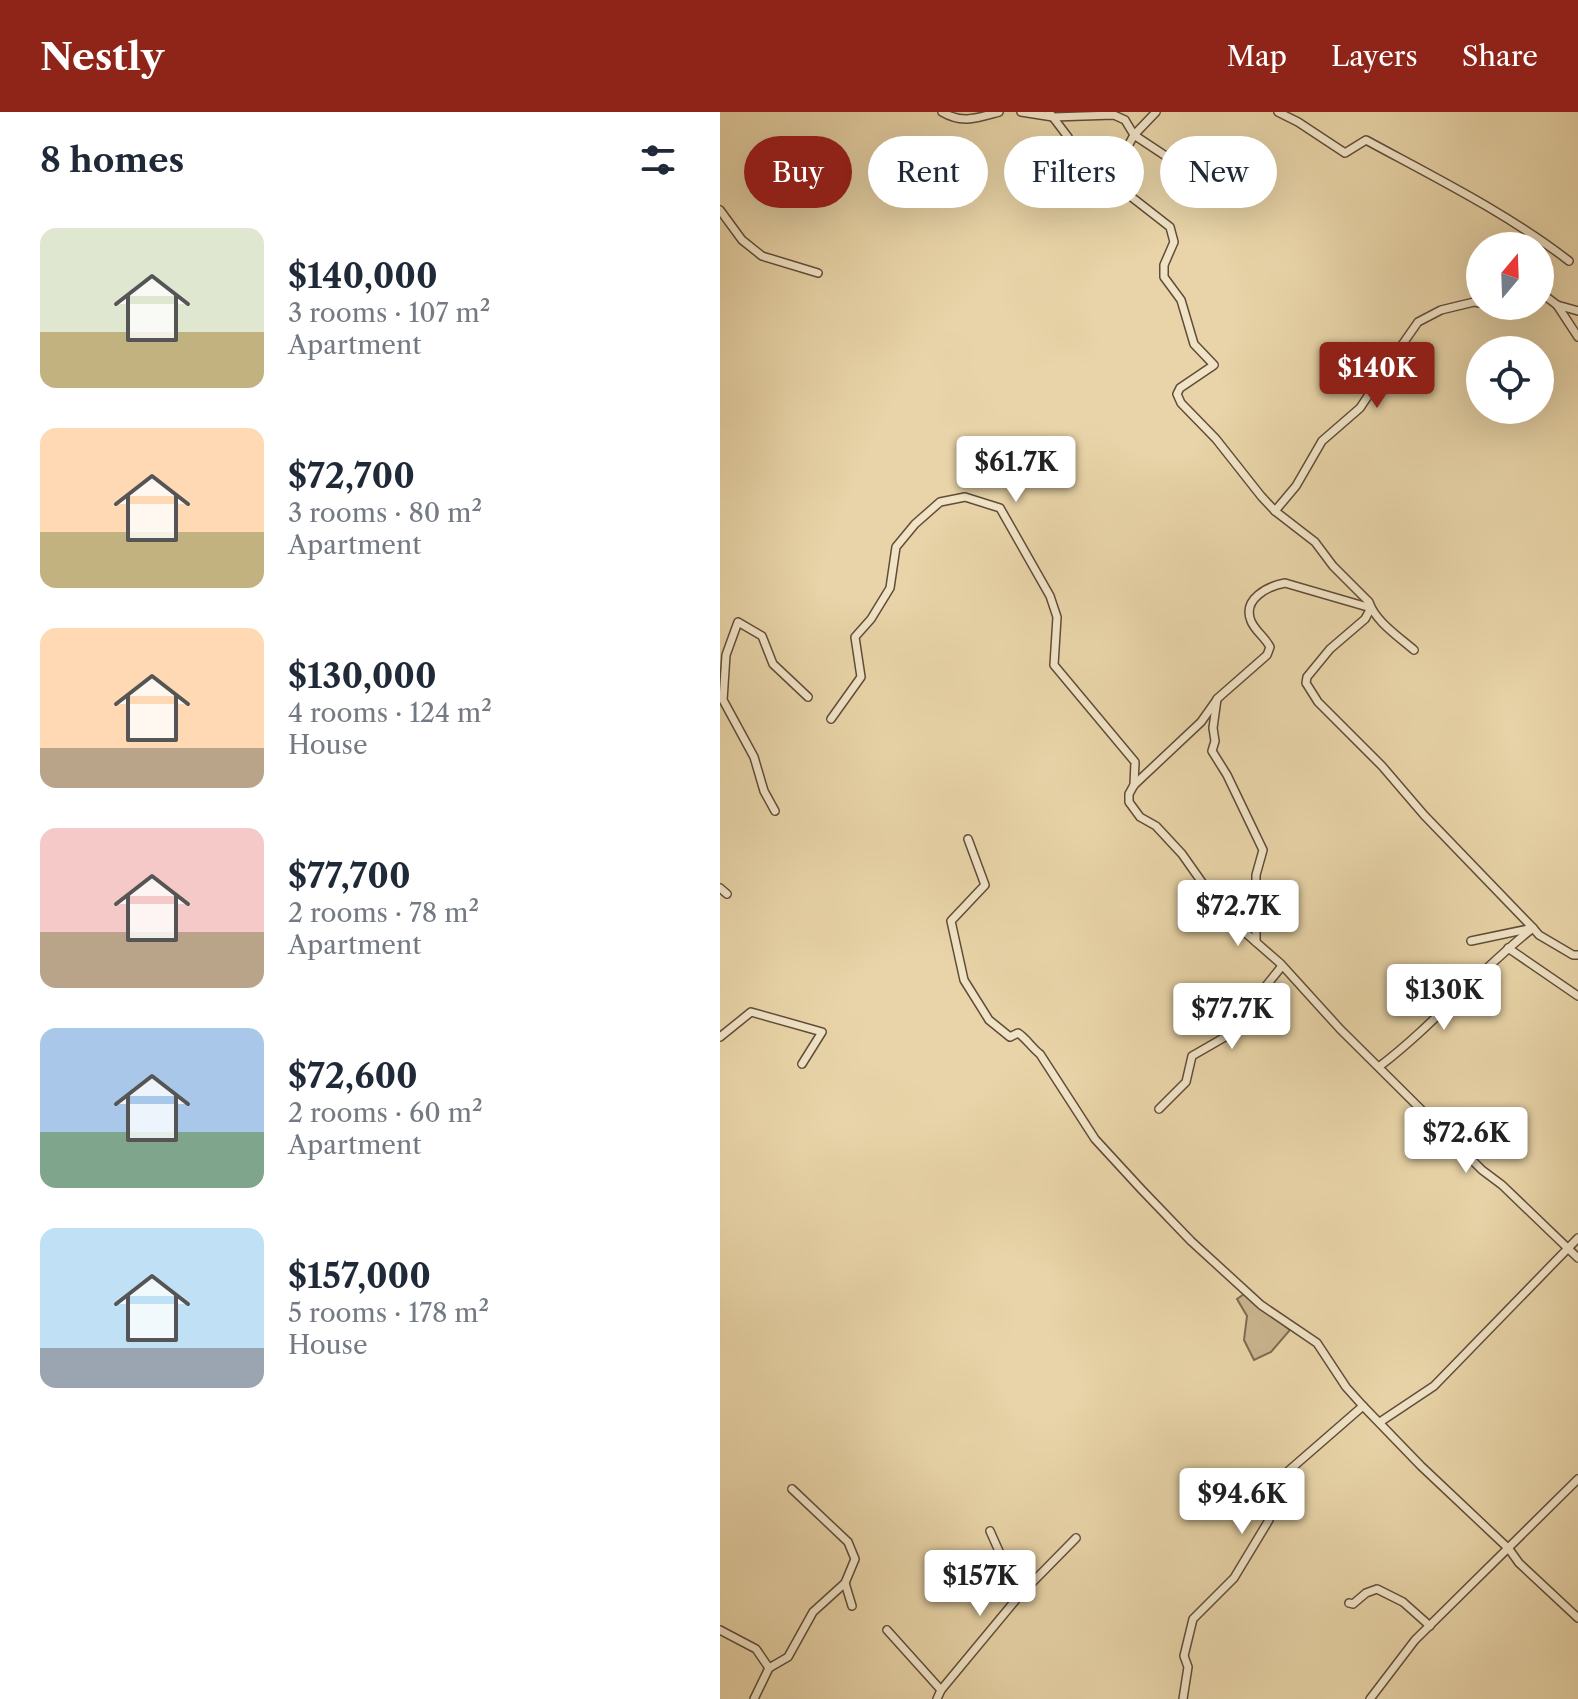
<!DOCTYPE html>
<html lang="en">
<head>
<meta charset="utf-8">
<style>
  body { margin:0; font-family:"Libre Caslon Text",serif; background:#f2f2f3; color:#1f2937; height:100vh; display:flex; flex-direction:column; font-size:30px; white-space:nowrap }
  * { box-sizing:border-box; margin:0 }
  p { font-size:26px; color:#747a83 }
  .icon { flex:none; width:44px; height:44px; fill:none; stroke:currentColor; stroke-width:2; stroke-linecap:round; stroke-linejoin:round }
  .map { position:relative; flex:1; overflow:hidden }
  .details { display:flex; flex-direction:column; background:#fff; width:720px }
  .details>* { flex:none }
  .hud { position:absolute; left:24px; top:24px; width:714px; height:72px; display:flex; gap:16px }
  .needle { width:52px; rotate:19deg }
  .buttons { position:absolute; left:746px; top:120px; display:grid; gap:16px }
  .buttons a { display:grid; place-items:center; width:88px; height:88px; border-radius:50%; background:#fff; box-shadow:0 8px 32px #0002; font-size:40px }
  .price { position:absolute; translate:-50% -68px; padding:0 18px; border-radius:8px; background:#fff; color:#222; font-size:26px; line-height:52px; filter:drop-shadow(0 2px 4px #0008) }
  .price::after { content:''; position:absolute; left:50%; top:48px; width:24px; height:18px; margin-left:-12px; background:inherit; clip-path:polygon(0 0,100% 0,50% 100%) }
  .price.selected { background:#8f2418; color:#fff }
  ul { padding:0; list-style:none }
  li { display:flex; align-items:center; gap:24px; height:200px; padding:0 40px }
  li span { display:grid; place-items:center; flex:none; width:224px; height:160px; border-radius:16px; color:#555 }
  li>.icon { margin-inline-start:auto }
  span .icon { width:96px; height:96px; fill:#fffc; stroke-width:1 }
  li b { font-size:34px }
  h2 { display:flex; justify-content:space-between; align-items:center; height:96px; padding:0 40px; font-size:34px }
  .chip { padding:0 28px; border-radius:36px; background:#fff; box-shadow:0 8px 32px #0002; font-size:28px; line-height:72px }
  .chip.selected { background:#8f2418; color:#fff }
  header { display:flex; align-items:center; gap:48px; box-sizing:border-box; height:112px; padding:0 40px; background:#8f2418; color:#fff }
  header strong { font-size:38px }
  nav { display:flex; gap:44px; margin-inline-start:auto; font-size:28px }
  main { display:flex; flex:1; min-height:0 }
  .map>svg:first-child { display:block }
  .green { fill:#c9b58f; stroke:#7e6a52; stroke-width:2 }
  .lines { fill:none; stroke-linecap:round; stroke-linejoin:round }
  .minor-casing { stroke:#614c39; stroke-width:10 }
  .minor { stroke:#f0e3c6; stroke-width:7 }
</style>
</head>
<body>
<header>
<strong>Nestly</strong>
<nav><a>Map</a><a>Layers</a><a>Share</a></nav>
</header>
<main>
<section class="details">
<h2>8 homes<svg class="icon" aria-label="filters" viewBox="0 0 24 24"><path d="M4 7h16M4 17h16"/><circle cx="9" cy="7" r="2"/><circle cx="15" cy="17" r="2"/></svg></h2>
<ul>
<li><span style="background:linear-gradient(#dfe7d0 65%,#c2b280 0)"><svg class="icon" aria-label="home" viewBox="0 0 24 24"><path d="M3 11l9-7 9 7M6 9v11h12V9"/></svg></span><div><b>$140,000</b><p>3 rooms · 107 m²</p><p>Apartment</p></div></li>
<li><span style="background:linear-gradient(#ffd9b3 65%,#c2b280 0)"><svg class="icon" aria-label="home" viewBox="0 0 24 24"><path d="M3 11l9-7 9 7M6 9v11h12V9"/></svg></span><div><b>$72,700</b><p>3 rooms · 80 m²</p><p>Apartment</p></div></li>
<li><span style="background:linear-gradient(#ffd9b3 75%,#b9a48a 0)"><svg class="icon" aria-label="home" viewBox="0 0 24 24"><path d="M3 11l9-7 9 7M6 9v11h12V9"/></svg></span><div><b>$130,000</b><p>4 rooms · 124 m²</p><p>House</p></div></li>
<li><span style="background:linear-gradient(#f6c9c9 65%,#b9a48a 0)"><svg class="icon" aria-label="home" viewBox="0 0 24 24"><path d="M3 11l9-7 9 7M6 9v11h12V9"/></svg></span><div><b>$77,700</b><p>2 rooms · 78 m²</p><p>Apartment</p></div></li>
<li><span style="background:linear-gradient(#a9c7e8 65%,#7fa58c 0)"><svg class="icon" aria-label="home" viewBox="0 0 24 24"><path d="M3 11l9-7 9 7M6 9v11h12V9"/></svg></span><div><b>$72,600</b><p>2 rooms · 60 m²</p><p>Apartment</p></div></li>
<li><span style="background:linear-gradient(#bfe0f5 75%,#9aa5b1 0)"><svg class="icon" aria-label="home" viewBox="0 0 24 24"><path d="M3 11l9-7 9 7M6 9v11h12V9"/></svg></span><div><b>$157,000</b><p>5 rooms · 178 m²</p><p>House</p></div></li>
</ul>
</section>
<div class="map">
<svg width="858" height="1587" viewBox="0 0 858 1587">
  <rect width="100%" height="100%" fill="#e8d4a8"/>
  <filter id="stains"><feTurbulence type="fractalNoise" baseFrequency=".0025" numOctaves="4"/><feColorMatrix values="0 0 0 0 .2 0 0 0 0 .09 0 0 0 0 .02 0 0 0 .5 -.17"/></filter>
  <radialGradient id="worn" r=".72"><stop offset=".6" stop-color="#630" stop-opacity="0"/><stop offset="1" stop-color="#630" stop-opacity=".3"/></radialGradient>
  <path class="green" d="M527,1180L540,1194L570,1218L551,1240L534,1248L524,1228L527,1204L517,1187Z"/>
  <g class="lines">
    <g class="minor-casing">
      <g id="minor">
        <path d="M222,0C242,12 257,6 279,0"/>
        <path d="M301,0L333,5L394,3L405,8L414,23L394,60L395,72"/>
        <path d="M329,0L348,25L354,40L374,61L391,69L450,115L454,130L444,153V165L461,188L474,232L494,253L460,276L457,282L461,291L496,327L541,384L555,399L595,430L613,454L649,490C655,509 679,525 694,538"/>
        <path d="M436,0L414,23L494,76"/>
        <path d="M558,0L578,10L625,41L646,28C714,65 787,101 849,149"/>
        <path d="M0,98L22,128L42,144L98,161"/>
        <path d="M820,180L837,193L858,199"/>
        <path d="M837,193L858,225"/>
        <path d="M770,194H786"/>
        <path d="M555,399L576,374L602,329L640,296L650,281L663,272L668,253L698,210L721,198L754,190L760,191"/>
        <path d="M651,496L565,471C548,474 522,487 531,509C535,519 545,525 550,535L547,543L498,586L481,610L414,673L409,682V690L420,705L436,714L462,742L505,803L561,852L620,917L762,1058L782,1073L858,1146"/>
        <path d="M651,496L645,507L610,537L587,565L586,571L598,590L662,654L704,703L813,816C759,858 715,912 660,954"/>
        <path d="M497,587L493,616L495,629L492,639L507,663L543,738L536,763V830"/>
        <path d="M111,607L141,565L135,525L151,507L170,476L176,435L195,412L220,390L245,385L280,396L330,484L337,505L334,553L415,650L414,673"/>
        <path d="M55,699L44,679L34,645L3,588L6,543L18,510L42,524L53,552L88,585"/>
        <path d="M248,727L265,773L231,809L244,868L269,908L290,925L298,921C306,926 312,936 320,942L375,1027L421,1077L471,1129L541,1193L597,1231L626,1275L643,1294L701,1354L789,1437L799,1451L858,1506"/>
        <path d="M0,776L7,782"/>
        <path d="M751,829L813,816L819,823L853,843H858"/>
        <path d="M788,836L858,884"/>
        <path d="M0,925L31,900L102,920L82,952"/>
        <path d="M439,997L466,970L472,944L505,925L562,854"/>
        <path d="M660,1310L714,1274L858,1126"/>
        <path d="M125,1471L132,1494"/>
        <path d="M299,1484L356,1426"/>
        <path d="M629,1491L633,1492L646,1481L657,1477L683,1490L710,1514"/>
        <path d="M0,1518L36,1537L49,1556"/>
        <path d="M167,1518L221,1578"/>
        <path d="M34,1587L49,1556L68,1545L93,1500L125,1471L135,1447L128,1430L72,1377"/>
        <path d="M217,1587L221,1578L299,1484L270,1419"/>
        <path d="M463,1587L468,1555L464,1544L473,1507L514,1466L549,1408L552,1385L566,1361L643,1294"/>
        <path d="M650,1587L695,1528L858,1367"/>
      </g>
    </g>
    <use href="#minor" class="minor"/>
  </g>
  <rect width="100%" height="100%" filter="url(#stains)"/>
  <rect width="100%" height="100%" fill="url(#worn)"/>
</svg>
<div class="buttons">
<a><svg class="needle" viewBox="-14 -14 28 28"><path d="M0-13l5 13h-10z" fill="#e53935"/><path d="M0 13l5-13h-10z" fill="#747a83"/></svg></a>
<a><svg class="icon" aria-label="locate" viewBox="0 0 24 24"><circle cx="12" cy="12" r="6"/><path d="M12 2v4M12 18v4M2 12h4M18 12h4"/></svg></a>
</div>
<b class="price selected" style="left:657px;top:298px">$140K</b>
<b class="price" style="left:296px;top:392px">$61.7K</b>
<b class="price" style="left:518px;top:836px">$72.7K</b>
<b class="price" style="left:724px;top:920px">$130K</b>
<b class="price" style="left:512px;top:939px">$77.7K</b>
<b class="price" style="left:746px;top:1063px">$72.6K</b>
<b class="price" style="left:522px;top:1424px">$94.6K</b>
<b class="price" style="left:260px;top:1506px">$157K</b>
<div class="hud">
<a class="chip selected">Buy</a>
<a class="chip">Rent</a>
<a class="chip">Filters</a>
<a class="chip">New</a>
</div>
</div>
</main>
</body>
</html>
